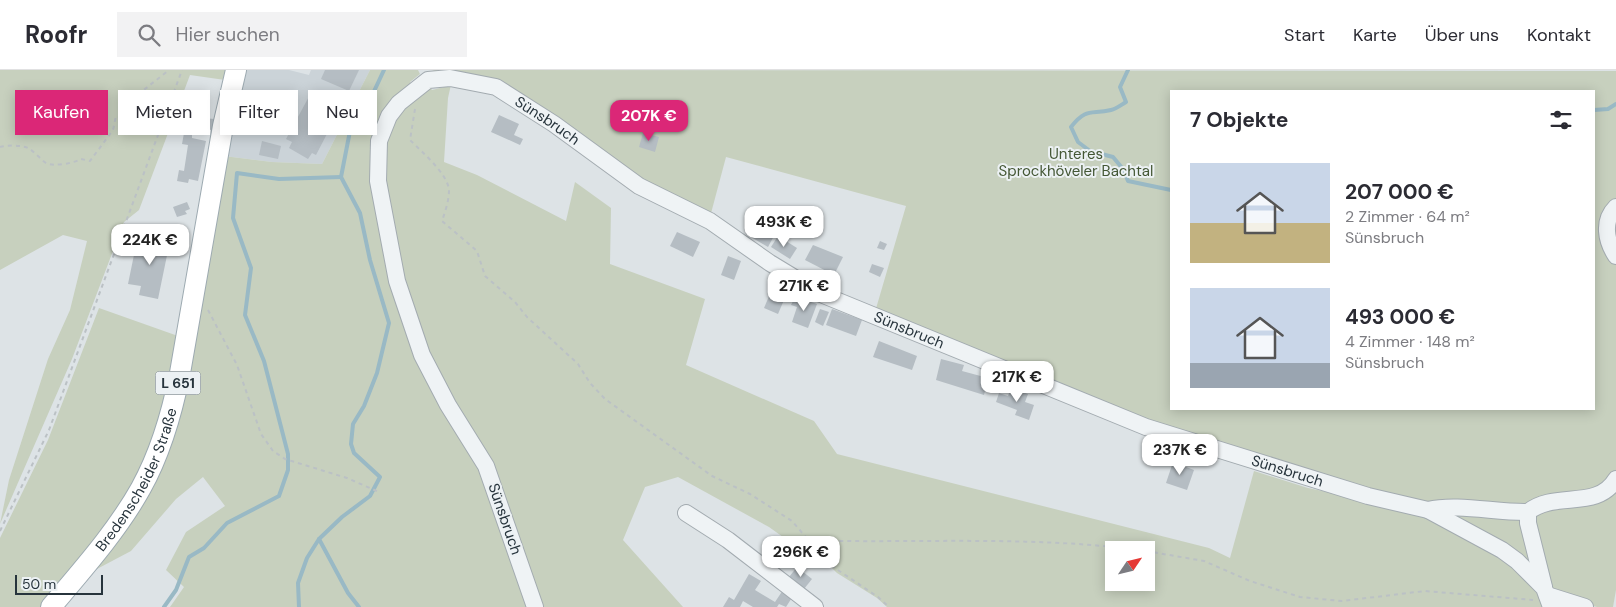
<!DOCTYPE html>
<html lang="de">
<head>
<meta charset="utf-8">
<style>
  body { margin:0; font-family:"DM Sans",sans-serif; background:#f2f2f3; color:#2b2b33; height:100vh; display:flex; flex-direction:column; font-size:19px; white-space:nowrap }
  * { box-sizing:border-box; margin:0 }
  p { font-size:16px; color:#7c7c81 }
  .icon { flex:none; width:28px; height:28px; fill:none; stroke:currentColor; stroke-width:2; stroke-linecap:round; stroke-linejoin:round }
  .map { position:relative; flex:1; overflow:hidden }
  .sheet { position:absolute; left:1170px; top:20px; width:425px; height:320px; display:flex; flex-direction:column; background:#fff; border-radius:0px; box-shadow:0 2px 12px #0003 }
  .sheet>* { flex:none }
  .banner { position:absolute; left:15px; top:20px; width:475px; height:45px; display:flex; gap:10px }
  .needle { width:32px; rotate:55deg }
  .buttons { position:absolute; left:1105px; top:471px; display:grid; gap:10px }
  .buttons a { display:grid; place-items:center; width:50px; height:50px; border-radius:0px; background:#fff; box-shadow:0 2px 12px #0003; font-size:25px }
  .scale { position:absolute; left:15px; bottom:12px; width:88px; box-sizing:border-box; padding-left:5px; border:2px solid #27343c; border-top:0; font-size:14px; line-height:18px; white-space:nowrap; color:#27343c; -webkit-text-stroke:4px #ecf1f4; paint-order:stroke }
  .price { position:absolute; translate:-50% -42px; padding:0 11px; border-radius:10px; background:#fff; color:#222; font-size:16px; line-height:32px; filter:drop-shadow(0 1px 2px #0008) }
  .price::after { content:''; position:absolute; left:50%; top:30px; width:15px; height:11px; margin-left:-8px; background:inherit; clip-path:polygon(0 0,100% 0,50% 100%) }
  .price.selected { background:#db2777; color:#fff }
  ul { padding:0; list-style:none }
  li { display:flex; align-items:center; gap:15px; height:125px; padding:0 20px }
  li span { display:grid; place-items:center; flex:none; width:140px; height:100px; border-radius:0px; color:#555 }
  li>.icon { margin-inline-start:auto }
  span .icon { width:60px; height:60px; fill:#fffc; stroke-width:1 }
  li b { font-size:21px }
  h2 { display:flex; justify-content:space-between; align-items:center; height:60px; padding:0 20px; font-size:21px }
  .tag { padding:0 18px; border-radius:0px; background:#fff; box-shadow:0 2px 12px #0003; font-size:18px; line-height:45px }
  .tag.selected { background:#db2777; color:#fff }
  header { display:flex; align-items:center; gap:30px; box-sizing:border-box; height:70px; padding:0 25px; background:#fff; border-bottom:1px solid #e1e1e2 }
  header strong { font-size:24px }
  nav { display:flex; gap:28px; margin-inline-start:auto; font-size:18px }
  .search { width:350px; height:45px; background:#f2f2f3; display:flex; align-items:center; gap:12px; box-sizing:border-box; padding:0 18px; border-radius:0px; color:#7c7c81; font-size:19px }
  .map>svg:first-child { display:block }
  .built { fill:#cbd3d8 }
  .green { fill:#c7d0be; fill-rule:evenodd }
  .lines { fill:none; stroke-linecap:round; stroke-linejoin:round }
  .stream { stroke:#99b9c5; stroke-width:4 }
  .building { fill:#b5bdc3 }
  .minor-casing { stroke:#a3abb0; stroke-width:18 }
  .major-casing { stroke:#9daab1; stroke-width:22 }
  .path { stroke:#bbc1c5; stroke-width:2; stroke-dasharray:4 4; stroke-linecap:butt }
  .minor { stroke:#eff3f5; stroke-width:16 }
  .major { stroke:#fff; stroke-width:20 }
  .labels { text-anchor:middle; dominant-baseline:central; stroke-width:4; stroke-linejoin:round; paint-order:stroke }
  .shield { fill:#ecf1f4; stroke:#626d73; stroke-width:1 }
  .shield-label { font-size:14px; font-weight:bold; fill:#27343c }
  .street-label { font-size:15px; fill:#27343c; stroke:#ecf1f4 }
  .park-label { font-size:15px; fill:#445735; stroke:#ecf1f4 }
</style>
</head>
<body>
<header>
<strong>Roofr</strong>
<div class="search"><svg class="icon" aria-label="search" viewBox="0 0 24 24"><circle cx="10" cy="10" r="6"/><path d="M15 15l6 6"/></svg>Hier suchen</div>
<nav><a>Start</a><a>Karte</a><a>Über uns</a><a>Kontakt</a></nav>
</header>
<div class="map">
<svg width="1616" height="537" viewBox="0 0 1616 537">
  <rect width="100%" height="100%" fill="#dde3e6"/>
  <path class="built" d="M243,0H289L309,5L311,0H370L322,94L272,92L224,86Z"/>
  <g class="green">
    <path d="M0,0H228L225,10L190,5L139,140L124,152L72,289L0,454L9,410L48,289L70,240L87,171L63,165L0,200Z"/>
    <path d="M370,0H418L420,4L410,12L413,17L377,70L394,211L472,376L531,537H170L184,517L166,500L186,462L225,436L203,407L176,429L131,481L78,509L140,431L224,86L272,92L322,94Z"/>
    <path d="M432,0L1616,1V130L1610,137L1616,191V403L1601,421L1528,437L1428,438L1308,413L875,242L906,136L726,87L710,147L613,94L527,33ZM1171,21H1594V339H1171Z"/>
    <path d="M452,10L448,28L444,92L477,105L566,151L575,112L611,138L610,194L705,229L686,295L814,351L837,384L1209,478L1230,488L1254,401L1308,418L1429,443L1472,464L1542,520L1548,537H887L877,528L837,503L804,471L790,472L769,457L678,407L645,417L623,470L683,537H536L531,515L410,247L381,112L390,50L429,14L432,20L444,17L443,11ZM1114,480H1146V512H1114Z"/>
    <path d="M99,238L178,266L156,370L117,443L45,537H0V468L48,370Z"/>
    <path d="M1616,412V520L1613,537H1597L1549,525L1531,448L1535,441Z"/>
    <path d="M1439,442L1523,447L1536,503Z"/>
  </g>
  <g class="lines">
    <g class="stream">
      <path d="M1128,0L1120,17L1126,32C1121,35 1116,39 1111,40C1091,45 1087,37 1071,57L1078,72L1090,81L1113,87L1123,99L1128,111L1171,120"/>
      <path d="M1594,40L1608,39L1616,34"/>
      <path d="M319,469L348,523L359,537"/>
      <path d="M164,537L176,520L189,487L204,478L227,453L279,426L288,400V384L264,291L245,245L251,198L233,148L237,103L279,109L341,107"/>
      <path d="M299,537L298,513L307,488L319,469L342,447L370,426L380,407L354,383L351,374L353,354L364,336L377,303L389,253L370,190L360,143L341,107L350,61L369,32L384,0"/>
    </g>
  </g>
  <g class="building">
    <path d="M325,0H359L349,21L321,9Z"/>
    <path d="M312,21L341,37L316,85L312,83L308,89L289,78L292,72L286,69Z"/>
    <path d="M499,45L519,54L514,65L523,69L520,75L491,62Z"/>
    <path d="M203,48L214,49L212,60L201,59Z"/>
    <path d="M184,63L192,65V68L206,71L198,111L189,109L188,113L177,111L179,100L184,101L188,75L182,74Z"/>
    <path d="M643,63L659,67L655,82L639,77Z"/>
    <path d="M262,71L281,76L278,89L259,85Z"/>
    <path d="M187,132L190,139L185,141L187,144L177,147L173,137Z"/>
    <path d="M753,151L775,164L768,177L746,164Z"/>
    <path d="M677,162L700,172L693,187L670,176Z"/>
    <path d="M152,163L171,166L158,229L139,225L141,216L128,214L135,180L148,183Z"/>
    <path d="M778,166L797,178L790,189L771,177Z"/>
    <path d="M880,171L887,174L884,180L877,178Z"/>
    <path d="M813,175L843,187L834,205L805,190Z"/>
    <path d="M728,186L741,191L734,210L721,205Z"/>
    <path d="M872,194L884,198L880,207L869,202Z"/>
    <path d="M773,217L787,223L778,244L764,238Z"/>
    <path d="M800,228L817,234L808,258L792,252L797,237L791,235L794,229L799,231Z"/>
    <path d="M820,239L829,242L823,256L815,252Z"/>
    <path d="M832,239L862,250L856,266L826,255Z"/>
    <path d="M879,271L917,286L912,300L873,287Z"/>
    <path d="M941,289L964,295L962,301L988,308L984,325L936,310Z"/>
    <path d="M1011,318L1028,324L1025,332L1034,335L1029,350L1015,345L1017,340L996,332L999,323L1008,326Z"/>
    <path d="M1173,392L1194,400L1187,420L1166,413Z"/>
    <path d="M797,497L812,509L804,519L789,507Z"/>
    <path d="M749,504L761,511L755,520L775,532L783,520L793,526L786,537L779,534L777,537H753L743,531L740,537H723L729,527L734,530Z"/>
  </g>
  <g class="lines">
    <g class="minor-casing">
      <g id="minor">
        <path d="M1616,137C1602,151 1606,171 1616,186"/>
        <path d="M1428,440C1458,433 1497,443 1528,442"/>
        <path d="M686,443L728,470L815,537"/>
        <path d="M1544,517L1528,453V442C1555,420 1597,441 1616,409"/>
        <path d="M1547,525L1585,537"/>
        <path id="s1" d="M535,537L486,396L448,335L422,285L397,211L378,111L379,71L389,46L399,33L428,10L450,8L496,17L554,54L639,116L710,151L770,193L821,224L1146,357L1368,426L1428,440L1502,480L1517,491L1544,518L1551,537"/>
      </g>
    </g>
    <g class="major-casing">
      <g id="major">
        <path id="s2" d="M51,537C83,499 117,461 141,418C161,382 172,343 180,303L223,56L236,0"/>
      </g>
    </g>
    <g class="path">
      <path d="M415,39L410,70C421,81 448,104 449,120C449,131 445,142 442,151L477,181L485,206L515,232L527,247L578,294L590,313L605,329L712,406L750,424L792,451L829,494L878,527L889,537"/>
      <path d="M0,77C6,75 22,75 28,78C34,81 40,89 46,93C54,97 74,93 81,89L90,91L113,60L116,46L120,47L125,44L131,30L169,0"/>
      <path d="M208,240L237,295L261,364L273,381L285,389L347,408L379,422"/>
      <path d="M0,461L49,360L182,0"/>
      <path d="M816,477L840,471C940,472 1040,467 1140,480"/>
      <path d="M1146,481L1204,491L1250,511L1300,527L1342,531L1425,521L1533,530"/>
    </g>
    <use href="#minor" class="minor"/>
    <use href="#major" class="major"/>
  </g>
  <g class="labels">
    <rect class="shield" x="155.5" y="301.5" width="45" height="23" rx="4"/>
    <g class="shield-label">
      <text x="178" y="313">L 651</text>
    </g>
    <g class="street-label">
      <text stroke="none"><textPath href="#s1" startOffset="708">Sünsbruch</textPath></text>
      <text stroke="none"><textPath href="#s1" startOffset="1128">Sünsbruch</textPath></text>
      <text stroke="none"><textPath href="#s1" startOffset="1532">Sünsbruch</textPath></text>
      <text stroke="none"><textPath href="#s2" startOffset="155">Bredenscheider Straße</textPath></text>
      <text transform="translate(505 449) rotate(71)">Sünsbruch</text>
    </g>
    <g class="park-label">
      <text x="1076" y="84">Unteres<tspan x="1076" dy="17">Sprockhöveler Bachtal</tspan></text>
    </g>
  </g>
</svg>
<div class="buttons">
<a><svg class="needle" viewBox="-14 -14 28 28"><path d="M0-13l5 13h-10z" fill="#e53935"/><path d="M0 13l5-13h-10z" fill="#7c7c81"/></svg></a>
</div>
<div class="scale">50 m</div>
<b class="price selected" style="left:649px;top:72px">207K €</b>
<b class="price" style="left:784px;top:178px">493K €</b>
<b class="price" style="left:150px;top:196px">224K €</b>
<b class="price" style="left:804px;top:242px">271K €</b>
<b class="price" style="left:1017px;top:333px">217K €</b>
<b class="price" style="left:1180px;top:406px">237K €</b>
<b class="price" style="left:801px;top:508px">296K €</b>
<div class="banner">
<a class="tag selected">Kaufen</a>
<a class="tag">Mieten</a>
<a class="tag">Filter</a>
<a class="tag">Neu</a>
</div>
<section class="sheet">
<h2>7 Objekte<svg class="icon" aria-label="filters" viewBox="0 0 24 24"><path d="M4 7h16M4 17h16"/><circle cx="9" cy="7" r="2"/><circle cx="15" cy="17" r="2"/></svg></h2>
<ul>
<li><span style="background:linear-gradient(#c9d6e8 60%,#c2b280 0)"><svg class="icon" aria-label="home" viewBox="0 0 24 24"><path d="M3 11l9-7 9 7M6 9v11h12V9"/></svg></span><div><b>207 000 €</b><p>2 Zimmer · 64 m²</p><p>Sünsbruch</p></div></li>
<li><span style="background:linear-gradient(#c9d6e8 75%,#9aa5b1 0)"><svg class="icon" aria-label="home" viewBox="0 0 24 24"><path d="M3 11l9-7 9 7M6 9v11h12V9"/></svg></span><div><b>493 000 €</b><p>4 Zimmer · 148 m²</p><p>Sünsbruch</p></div></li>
</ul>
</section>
</div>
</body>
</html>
